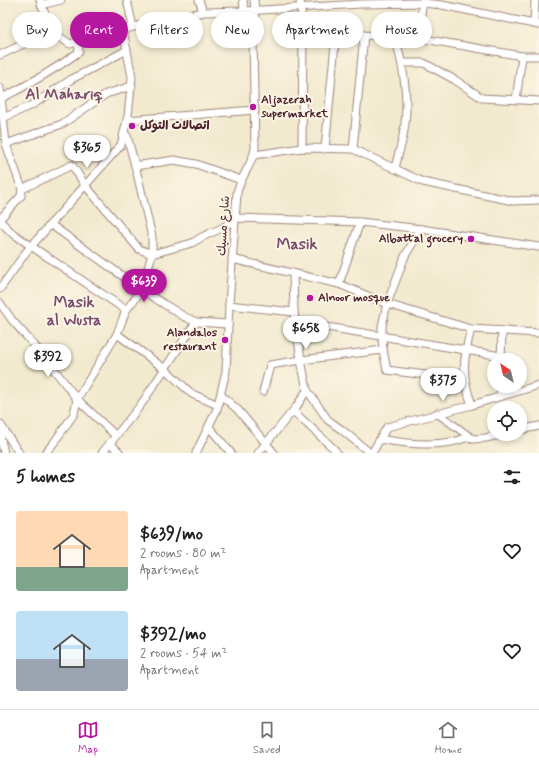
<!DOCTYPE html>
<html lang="en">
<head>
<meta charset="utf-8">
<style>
  body { margin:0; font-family:Mynerve,"Playpen Sans Arabic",sans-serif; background:#f2f2f2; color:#202124; height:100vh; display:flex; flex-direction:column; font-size:15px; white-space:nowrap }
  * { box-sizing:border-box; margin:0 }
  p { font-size:13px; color:#757577 }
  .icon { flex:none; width:22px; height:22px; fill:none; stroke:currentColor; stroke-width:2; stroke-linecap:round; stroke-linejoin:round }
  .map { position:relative; height:453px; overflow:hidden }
  .panel { display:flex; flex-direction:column; background:#fff; flex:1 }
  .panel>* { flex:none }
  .top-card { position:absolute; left:12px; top:12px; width:515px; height:36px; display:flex; gap:8px }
  .needle { width:26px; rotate:325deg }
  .fabs { position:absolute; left:487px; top:353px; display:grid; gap:8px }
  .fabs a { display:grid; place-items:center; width:40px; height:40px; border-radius:50%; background:#fff; box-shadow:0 2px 6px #0003; font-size:20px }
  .price { position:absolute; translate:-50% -34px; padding:0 9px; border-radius:14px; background:#fff; color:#222; font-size:13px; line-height:26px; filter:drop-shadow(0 1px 2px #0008) }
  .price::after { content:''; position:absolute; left:50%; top:24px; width:12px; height:9px; margin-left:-6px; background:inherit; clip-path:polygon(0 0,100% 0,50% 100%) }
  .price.selected { background:#b5179e; color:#fff }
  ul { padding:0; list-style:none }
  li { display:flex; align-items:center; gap:12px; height:100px; padding:0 16px }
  li span { display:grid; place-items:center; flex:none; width:112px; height:80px; border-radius:4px; color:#555 }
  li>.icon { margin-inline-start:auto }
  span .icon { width:48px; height:48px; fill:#fffc; stroke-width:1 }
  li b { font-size:17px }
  h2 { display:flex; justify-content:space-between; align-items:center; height:48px; padding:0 16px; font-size:17px }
  .pill { padding:0 14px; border-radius:18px; background:#fff; box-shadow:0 2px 6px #0003; font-size:14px; line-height:36px }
  .pill.selected { background:#b5179e; color:#fff }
  .tabs { display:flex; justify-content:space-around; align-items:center; height:56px; border-top:1px solid #e0e0e0; background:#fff; font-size:11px; color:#757577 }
  .tabs a { display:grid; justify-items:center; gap:2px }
  .tabs .selected { color:#b5179e }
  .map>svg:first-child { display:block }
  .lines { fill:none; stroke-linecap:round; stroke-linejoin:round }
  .minor-casing { stroke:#9e847d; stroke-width:9 }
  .minor { stroke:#fff; stroke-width:7 }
  .poi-dot { fill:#b5179e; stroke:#fcf5e5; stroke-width:1.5 }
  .labels { text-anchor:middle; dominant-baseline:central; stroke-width:4; stroke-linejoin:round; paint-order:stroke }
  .poi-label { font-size:12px; font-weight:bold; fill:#4a1f2b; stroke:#fcf5e5; text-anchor:start }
  .street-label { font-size:12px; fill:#4a1f2b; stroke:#fcf5e5 }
  .district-label { font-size:16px; font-weight:bold; fill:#794d6d; stroke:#fcf5e5 }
</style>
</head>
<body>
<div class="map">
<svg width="539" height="453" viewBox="0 0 539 453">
  <rect width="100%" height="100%" fill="#fcf5e5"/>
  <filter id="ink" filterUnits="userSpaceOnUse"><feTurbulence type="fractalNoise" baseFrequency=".025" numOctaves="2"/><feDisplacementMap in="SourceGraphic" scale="8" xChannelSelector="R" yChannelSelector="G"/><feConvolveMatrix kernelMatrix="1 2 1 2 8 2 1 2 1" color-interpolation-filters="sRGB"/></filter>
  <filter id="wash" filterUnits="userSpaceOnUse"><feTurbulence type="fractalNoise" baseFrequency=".012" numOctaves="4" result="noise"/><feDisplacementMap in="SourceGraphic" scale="16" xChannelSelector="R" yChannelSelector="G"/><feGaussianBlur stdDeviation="0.9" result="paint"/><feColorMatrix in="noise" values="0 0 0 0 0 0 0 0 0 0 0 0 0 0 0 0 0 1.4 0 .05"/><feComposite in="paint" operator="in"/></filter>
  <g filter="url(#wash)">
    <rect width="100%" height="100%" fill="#f2eacf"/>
  </g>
  <g filter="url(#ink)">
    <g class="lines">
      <g class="minor-casing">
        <g id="minor">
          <path d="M40,0L51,31L70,44L133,27L203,12L244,11L361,4L423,3L442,5L539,25"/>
          <path d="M127,0L133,27"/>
          <path d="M199,0L203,12"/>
          <path d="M243,0L247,32L248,37L253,41"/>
          <path d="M300,0L303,32L302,148"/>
          <path d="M41,5L61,0"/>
          <path d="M534,24L535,0"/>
          <path d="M303,32L418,38L522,56H539"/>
          <path d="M418,38L423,0"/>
          <path d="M0,55L51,31"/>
          <path d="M402,63H424L455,80L482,98L539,101"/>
          <path d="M0,88L6,144L22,189L21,196L0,219"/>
          <path d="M0,99C28,85 54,70 79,52L78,42"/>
          <path d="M516,100L522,56"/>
          <path d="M3,118L32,105L72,79L127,50"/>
          <path d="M127,120L255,110"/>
          <path d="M6,144L62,124L106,94L132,86"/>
          <path d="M325,149L336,33"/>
          <path d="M353,149L364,35"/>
          <path d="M254,155L302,148L353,149L423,182L513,201L539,200"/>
          <path d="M135,166L174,160L196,164L241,180"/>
          <path d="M395,169C397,158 401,147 403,136C410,103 404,68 395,37"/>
          <path d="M22,189L72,165L85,185L139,249L152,254L192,243L202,237L224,227L235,218L360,222L421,229L539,247"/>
          <path d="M0,221L11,232L31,246L126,310"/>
          <path d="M50,224L142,290L183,316L196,322"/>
          <path d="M421,229L405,256L387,304L382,326V336L383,350L387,370L456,379H465"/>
          <path d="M232,259L339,284L387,304L471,329L539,333"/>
          <path d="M339,284L360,222"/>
          <path d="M0,289L26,252L121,145L128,116L132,77L123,30"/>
          <path d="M0,303L12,320L42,354L77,399L116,436"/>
          <path d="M229,305L294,312"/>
          <path d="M296,324L333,328L501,356"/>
          <path d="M471,329C463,359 461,375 472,405"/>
          <path d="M117,334L165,369L192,394L218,405"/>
          <path d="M501,360L502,331"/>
          <path d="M307,390L328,420L342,430L370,453"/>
          <path d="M263,392L270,365L301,360L383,350"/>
          <path d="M221,395L238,410L274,453"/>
          <path d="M500,395L501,386"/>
          <path d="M293,411L333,448L337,453"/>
          <path d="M437,413L473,439L486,438L503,434"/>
          <path d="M0,424L19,453"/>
          <path d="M209,427L231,453"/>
          <path d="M520,430L539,426"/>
          <path d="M0,435L4,453"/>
          <path d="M380,439C401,443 430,446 451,442C457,441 463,439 469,437"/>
          <path d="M110,443L120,453"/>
          <path d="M45,453L53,444L74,414L77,399L117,334L126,310L142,290L152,254V237L136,169L127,136L124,133"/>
          <path d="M102,453L140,406L196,322L228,324"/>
          <path d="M196,453L217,409L226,371L229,305L237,193C240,177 253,164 255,148L253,41L256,36L257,32L254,0"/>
          <path d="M258,453L297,406L307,390L301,360L294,312L293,273"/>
          <path d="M372,453L387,427L472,405L539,385"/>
        </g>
      </g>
      <use href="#minor" class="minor"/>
    </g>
  </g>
  <g class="poi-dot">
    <circle cx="253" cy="107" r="4"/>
    <circle cx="132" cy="126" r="4"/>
    <circle cx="471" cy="239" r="4"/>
    <circle cx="310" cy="298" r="4"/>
    <circle cx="225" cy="340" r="4"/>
  </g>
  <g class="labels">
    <g class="poi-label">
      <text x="261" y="100">Aljazerah<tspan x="261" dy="14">supermarket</tspan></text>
      <text x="140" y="126">اتصالات التوكل</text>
      <text x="463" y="239" text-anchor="end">Albattal grocery</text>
      <text x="318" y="298">Alnoor mosque</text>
      <text x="217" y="333" text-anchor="end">Alandalos<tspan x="217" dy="14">restaurant</tspan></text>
    </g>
    <g class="street-label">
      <text transform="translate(224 226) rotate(-86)">شارع مسيك</text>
    </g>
    <g class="district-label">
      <text x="64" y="94">Al Mahariq</text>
      <text x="297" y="244">Masik</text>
      <text x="74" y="302">Masik<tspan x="74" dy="18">al Wusta</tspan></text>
    </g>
  </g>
</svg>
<div class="fabs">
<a><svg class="needle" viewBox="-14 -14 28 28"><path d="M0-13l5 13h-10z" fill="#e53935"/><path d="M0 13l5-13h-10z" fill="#757577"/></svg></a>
<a><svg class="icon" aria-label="locate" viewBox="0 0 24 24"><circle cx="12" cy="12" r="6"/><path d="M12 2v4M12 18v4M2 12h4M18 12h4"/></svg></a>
</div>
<b class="price" style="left:87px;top:169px">$365</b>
<b class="price selected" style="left:144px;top:303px">$639</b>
<b class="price" style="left:306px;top:350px">$658</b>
<b class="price" style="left:48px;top:378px">$392</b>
<b class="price" style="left:443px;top:402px">$375</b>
<div class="top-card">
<a class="pill">Buy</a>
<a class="pill selected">Rent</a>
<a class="pill">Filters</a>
<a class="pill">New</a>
<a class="pill">Apartment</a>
<a class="pill">House</a>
</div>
</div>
<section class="panel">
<h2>5 homes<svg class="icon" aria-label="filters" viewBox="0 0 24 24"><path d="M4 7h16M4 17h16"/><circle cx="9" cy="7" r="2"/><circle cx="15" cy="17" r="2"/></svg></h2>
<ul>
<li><span style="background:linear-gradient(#ffd9b3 70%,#7fa58c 0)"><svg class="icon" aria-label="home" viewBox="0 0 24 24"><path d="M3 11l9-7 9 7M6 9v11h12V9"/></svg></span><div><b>$639/mo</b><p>2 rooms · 80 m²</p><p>Apartment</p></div><svg class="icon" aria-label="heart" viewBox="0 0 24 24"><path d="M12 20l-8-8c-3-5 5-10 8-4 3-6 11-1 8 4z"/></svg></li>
<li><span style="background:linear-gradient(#bfe0f5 60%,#9aa5b1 0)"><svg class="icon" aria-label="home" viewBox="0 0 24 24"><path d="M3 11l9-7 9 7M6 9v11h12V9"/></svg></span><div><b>$392/mo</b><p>2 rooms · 54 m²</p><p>Apartment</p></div><svg class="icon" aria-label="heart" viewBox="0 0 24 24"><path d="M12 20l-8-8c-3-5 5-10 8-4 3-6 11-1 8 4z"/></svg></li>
</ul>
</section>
<nav class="tabs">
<a class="selected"><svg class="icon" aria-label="map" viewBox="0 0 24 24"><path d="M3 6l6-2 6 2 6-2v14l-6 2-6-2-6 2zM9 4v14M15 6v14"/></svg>Map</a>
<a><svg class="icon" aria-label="saved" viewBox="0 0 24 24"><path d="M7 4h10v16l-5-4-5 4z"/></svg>Saved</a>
<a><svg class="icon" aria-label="home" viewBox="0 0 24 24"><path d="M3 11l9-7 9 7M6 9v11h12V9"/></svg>Home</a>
</nav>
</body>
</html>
